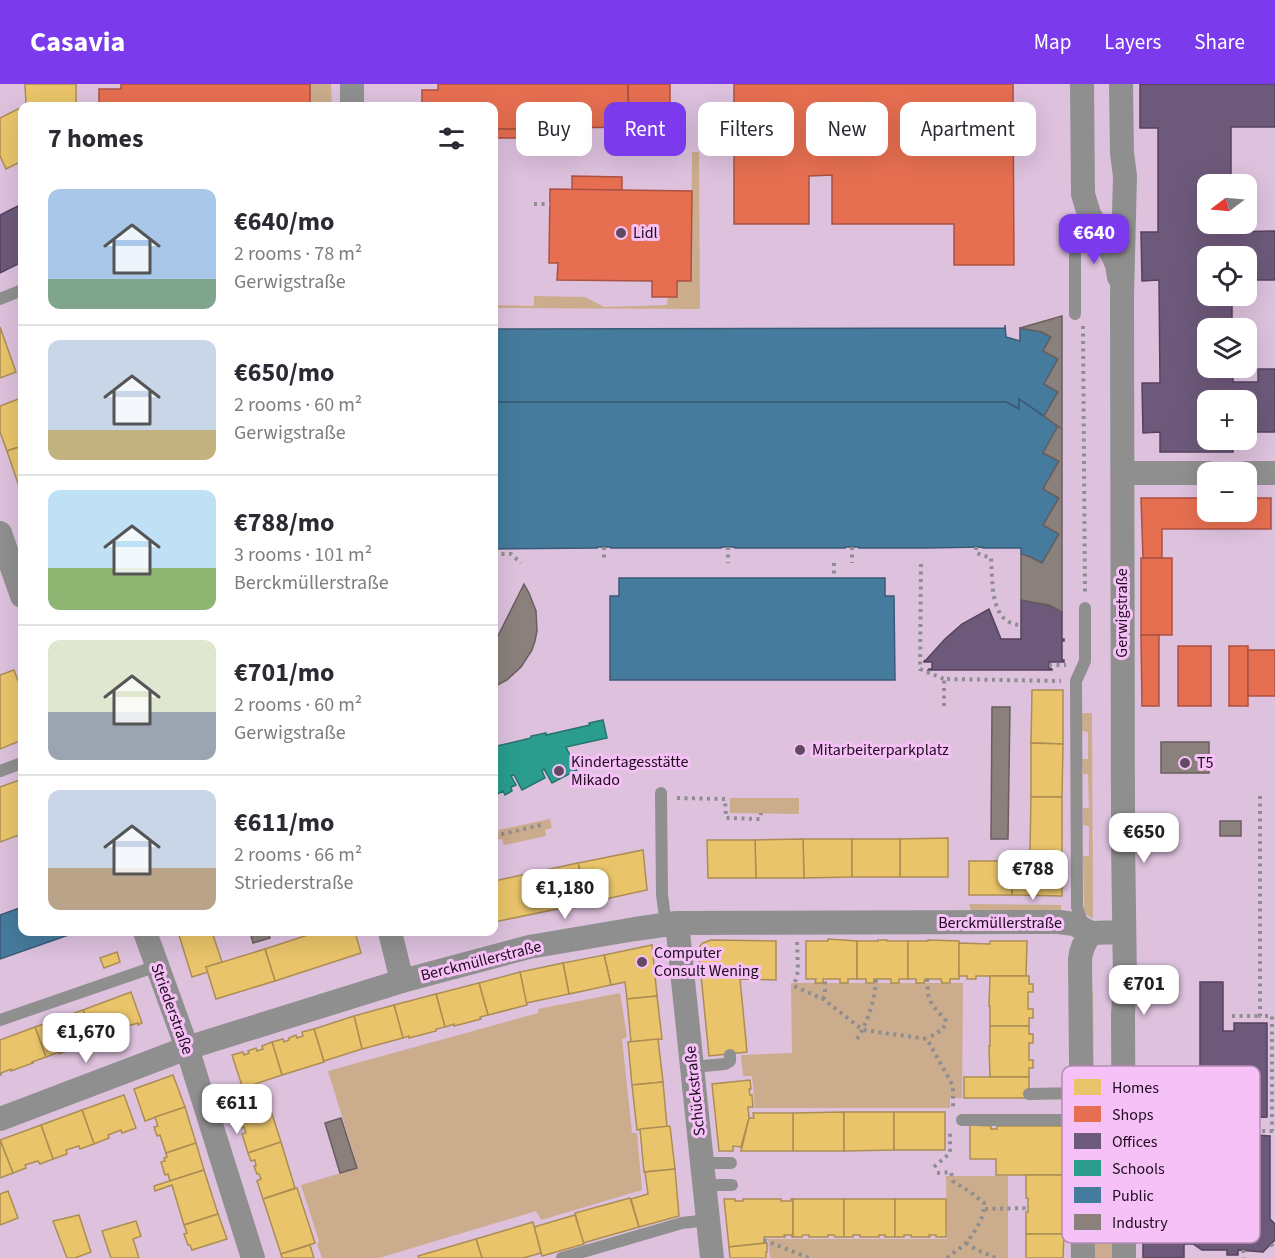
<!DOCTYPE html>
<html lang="en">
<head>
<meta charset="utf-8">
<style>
  body { margin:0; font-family:"Source Sans 3",sans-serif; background:#f2f2f3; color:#2b2b33; height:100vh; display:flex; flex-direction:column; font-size:22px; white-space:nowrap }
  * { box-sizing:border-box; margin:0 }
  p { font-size:20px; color:#7c7c81 }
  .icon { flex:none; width:33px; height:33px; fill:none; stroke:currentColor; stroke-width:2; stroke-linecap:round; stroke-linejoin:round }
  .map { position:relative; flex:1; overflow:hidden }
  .side { position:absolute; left:18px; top:18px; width:480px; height:834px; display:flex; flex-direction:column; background:#fff; border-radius:12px; box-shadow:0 6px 24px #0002 }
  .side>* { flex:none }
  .top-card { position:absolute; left:516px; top:18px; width:570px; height:54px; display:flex; gap:12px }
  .needle { width:39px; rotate:254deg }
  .fabs { position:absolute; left:1197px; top:90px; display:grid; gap:12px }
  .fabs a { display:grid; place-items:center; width:60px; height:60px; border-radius:12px; background:#fff; box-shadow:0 6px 24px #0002; font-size:30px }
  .price { position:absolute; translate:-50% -51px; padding:0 14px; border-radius:12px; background:#fff; color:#222; font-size:20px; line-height:39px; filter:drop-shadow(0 2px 3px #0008) }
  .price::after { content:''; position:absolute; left:50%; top:36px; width:18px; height:14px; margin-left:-9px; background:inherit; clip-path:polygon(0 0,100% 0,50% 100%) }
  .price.on { background:#7c3aed; color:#fff }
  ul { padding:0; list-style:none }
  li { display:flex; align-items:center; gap:18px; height:150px; padding:0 30px }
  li+li { border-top:2px solid #e1e1e2 }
  li span { display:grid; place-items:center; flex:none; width:168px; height:120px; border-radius:12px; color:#555 }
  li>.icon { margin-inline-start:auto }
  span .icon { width:72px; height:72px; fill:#fffc; stroke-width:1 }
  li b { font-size:26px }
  h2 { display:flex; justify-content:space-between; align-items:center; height:72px; padding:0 30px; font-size:26px }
  .pill { padding:0 21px; border-radius:12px; background:#fff; box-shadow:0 6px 24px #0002; font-size:21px; line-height:54px }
  .pill.on { background:#7c3aed; color:#fff }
  header { display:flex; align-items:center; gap:36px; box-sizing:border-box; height:84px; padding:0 30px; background:#7c3aed; color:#fff }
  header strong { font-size:28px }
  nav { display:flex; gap:33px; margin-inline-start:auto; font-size:21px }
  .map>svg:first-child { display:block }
  .green { fill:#cbac8c }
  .homes { fill:#e9c46a; stroke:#ac8d54; stroke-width:1.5 }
  .shops { fill:#e76f51; stroke:#ab5142; stroke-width:1.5 }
  .offices { fill:#6d597a; stroke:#56425f; stroke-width:1.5 }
  .schools { fill:#2a9d8f; stroke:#27726d; stroke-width:1.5 }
  .public { fill:#457b9d; stroke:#3a5a77; stroke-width:1.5 }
  .industry { fill:#8a817c; stroke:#6a5e60; stroke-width:1.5 }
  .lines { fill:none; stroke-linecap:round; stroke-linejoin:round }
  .path { stroke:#908d90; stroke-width:4; stroke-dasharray:3 4.5; stroke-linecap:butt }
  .service { stroke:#8f8f8f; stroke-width:12 }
  .minor { stroke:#8f8f8f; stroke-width:24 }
  .poi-dot { fill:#624b62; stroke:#f6c1f6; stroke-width:2 }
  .labels { text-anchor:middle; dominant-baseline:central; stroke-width:6; stroke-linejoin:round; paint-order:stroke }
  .poi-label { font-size:16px; fill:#1f0c1f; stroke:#f6c1f6; text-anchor:start }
  .street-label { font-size:16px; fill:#1f0c1f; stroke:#f6c1f6 }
  .key { fill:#f6c1f6; stroke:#b68bb6; stroke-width:1.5 }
  .key-label { font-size:16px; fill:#1f0c1f }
</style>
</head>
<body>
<header>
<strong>Casavia</strong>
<nav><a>Map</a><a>Layers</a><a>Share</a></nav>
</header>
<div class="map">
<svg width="1275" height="1174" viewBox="0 0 1275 1174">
  <rect width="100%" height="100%" fill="#ddc1dd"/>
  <g class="green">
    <path d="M310,0H331L332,22H310Z"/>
    <path d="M692,68H699L700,225L494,224V221L534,222V212L585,213L604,223L667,221L668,213L677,197H691Z"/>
    <path d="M1082,629H1092L1093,834C1087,832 1084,829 1084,822L1083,772H1089V742L1083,741V724H1089L1088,690H1083L1082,675H1088V648L1082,647Z"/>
    <path d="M730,714H799V730L730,729Z"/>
    <path d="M550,735L552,744L545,746L546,752L504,761L502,755L495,756L496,763H494V747Z"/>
    <path d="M969,820L1061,821V827H971Z"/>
    <path d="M791,899H963L962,1014H950V1024H755L752,992H743L741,971L792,969Z"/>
    <path d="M1093,907L1094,1022L1116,1023V1174H1088L1087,908Z"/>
    <path d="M620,909L627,953L622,955L632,1049H637L642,1106L541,1136L536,1127L379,1174H322L317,1160L319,1157L301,1101L358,1084L328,987L538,929V925Z"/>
    <path d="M946,1092H1008V1174H770L768,1155H947Z"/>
  </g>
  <g class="homes">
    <path d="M25,0H76V22H24L26,21Z"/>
    <path d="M22,23V77L6,85L0,72V34Z"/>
    <path d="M0,243L16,288L0,294Z"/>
    <path d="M21,314L22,317V362L7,367L0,348V322Z"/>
    <path d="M22,362V411L7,367Z"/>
    <path d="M14,586L20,602L22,601V656L0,665V591Z"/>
    <path d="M1032,606H1063V660L1031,659Z"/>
    <path d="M1031,659L1063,660L1062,713H1031Z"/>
    <path d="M22,695V750L0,758V703Z"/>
    <path d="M1031,713H1062V768H1030Z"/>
    <path d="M948,754V793H900V755Z"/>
    <path d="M803,755H852V793L804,794Z"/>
    <path d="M803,755L804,794H756L755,756Z"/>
    <rect x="852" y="755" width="48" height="38"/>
    <path d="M707,756H755L756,794H708Z"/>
    <path d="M643,766L647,806L587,819L578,779Z"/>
    <path d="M1030,768H1062V812L1012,811V784H1030Z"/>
    <path d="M969,777H1013L1012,811H969Z"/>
    <path d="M578,779L587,819L494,838V797Z"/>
    <path d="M178,848H212L222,878L206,883L208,888L192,893Z"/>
    <path d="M317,848H355L361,869L275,897L265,865Z"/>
    <path d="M828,855L857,857V895H848V899H840V895H823V899H815L816,895H806V857H828Z"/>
    <path d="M711,856L776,857V896L740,895L747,968L709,972L699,871L700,862L703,859Z"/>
    <path d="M878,856H887V857H908V895H899V899H891V895H874V899H866V895H857V857H878Z"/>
    <path d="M928,856L959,857V895H950V899H942L941,895H925L924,899H916V895H908V857H928Z"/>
    <path d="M990,857H1027L1026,892H976V895H967V892H959V859L990,860Z"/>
    <path d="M652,861L657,912L627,915L625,898L611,901L604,871Z"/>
    <path d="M265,865L275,897L216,915L206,883Z"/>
    <path d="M117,868L120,878L104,884L100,874Z"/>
    <path d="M604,871L611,901L569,910L563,879Z"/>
    <path d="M563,879L569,910L526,919L520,888Z"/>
    <path d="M520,888L527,921L488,931L479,899Z"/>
    <path d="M990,892H1029V900H1033V908H1028V925H1033V934H1029V942H990V922H989Z"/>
    <path d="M479,899L488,931L480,933L481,935L454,942V940L445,943L436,910Z"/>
    <path d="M131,908L142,939L138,941V939L128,942L129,944L107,952L106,950L93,955L83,926Z"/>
    <path d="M436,910L445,943L436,945V947L409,954V952L403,954L394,921Z"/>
    <path d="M657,912L662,955L631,958L627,915Z"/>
    <path d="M394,921L403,954L362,965L354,932Z"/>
    <path d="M83,926L93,955L80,960L81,962L59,970V968L46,973L35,943Z"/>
    <path d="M354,932L362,965L324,977L314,945Z"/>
    <path d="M990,942H1029V950H1033V959H1029V976H1033V984H1029V993H990L989,962H990Z"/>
    <path d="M35,943L46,973L32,978L33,979L11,987V985L1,989V991H0V956Z"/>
    <path d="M314,945L324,978L282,991L272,958L283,955L284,958L289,956V954L296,951L297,954L303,952L302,948Z"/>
    <path d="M658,955L663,998L632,1001L628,958Z"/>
    <path d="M272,958L282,991L255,1000L259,1014L247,1017L232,971L243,968L244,971L249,969L248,967L256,964L257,967L263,965L262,962Z"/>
    <path d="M173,991L185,1023L145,1037L134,1005Z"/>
    <rect x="964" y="993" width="65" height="21"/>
    <path d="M750,996L751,1005H749L750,1011H752L753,1023H748L749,1034L741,1063L733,1062V1067H719L712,1000Z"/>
    <path d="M663,998L667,1043L637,1046L632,1001Z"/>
    <path d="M124,1011L136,1044L122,1049L121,1046L108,1051L109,1054L94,1060L82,1026Z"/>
    <path d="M266,1011L281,1058L248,1069L242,1050L246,1049L244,1043L242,1044L239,1036H241L239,1030L236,1031L233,1022Z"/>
    <path d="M185,1023L196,1059L166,1069L160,1051L157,1052L154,1043L158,1042L155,1033Z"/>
    <path d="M82,1026L94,1060L80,1065L79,1062L66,1066L67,1070L53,1075L41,1041Z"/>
    <path d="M844,1028V1067H793V1029Z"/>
    <path d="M844,1028H894V1066L844,1067Z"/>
    <rect x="894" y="1028" width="51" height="38"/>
    <path d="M753,1029H793V1067H741L749,1034H754Z"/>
    <path d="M41,1041L53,1075L40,1080L38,1077L25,1081L26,1084L13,1089L0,1056Z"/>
    <path d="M970,1041L991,1042V1045H997V1042H1064V1091H996V1075H970Z"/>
    <path d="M670,1042L675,1085L644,1088L640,1045Z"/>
    <path d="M0,1056L13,1089L0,1094Z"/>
    <path d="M281,1058L295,1104L263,1115L257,1097L261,1095L259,1090H257L254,1082H256L255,1076L251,1077L248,1069Z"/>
    <path d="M196,1059L204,1086L170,1097L168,1090L165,1091L161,1078L165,1077L164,1074L167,1073L166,1069Z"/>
    <path d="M675,1085L679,1132L639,1143L631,1115L648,1110L645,1088Z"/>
    <path d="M204,1086L218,1130L184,1141L172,1101L155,1107L154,1102Z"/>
    <path d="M1026,1091H1064V1150H1026V1128H1028V1114H1026Z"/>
    <path d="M297,1104L315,1159L281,1170L263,1115Z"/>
    <path d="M8,1107L18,1134L0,1141V1110Z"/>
    <path d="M630,1114L639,1143L583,1159L575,1129Z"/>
    <path d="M724,1115H735V1117H743V1115H781V1117H791V1115H793V1153H792V1151H784L785,1153H764V1158L767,1159L729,1163Z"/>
    <path d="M793,1115H844V1153H835L834,1151H828V1153H809V1151H803L802,1153H793Z"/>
    <path d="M844,1115H895V1153H885V1151H879V1153H860V1151H853V1153H844Z"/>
    <path d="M895,1115H946V1153H936V1151H929L930,1153H911V1151H904V1153H895Z"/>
    <path d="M218,1130L227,1155L192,1166L190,1161H188L184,1150L187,1149L184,1141Z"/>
    <path d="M79,1131L91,1168L75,1174H67L53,1137Z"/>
    <path d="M575,1131L584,1160L542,1172L534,1143Z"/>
    <path d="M136,1137L141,1152L133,1155L139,1174H111L102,1147Z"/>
    <path d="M533,1138L541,1169L523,1174H482L476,1155Z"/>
    <path d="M1026,1150H1064L1063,1174H1026Z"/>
    <path d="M476,1155L482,1174H419L418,1172Z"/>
    <path d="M767,1159V1168H766V1174H730L729,1163Z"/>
    <path d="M310,1161L314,1174H282L281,1170Z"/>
  </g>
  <g class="shops">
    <path d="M121,0H310V22H99V5H121Z"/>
    <path d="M438,0H628L629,43L494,45V22H438V21H416V20H422V6H438Z"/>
    <path d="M628,0H670V43H629Z"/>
    <path d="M734,0H1013L1014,181H954V140H832V91L809,92V140H734Z"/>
    <rect x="494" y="45" width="30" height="9"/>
    <path d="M572,92L622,93V106H572Z"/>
    <path d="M550,105L692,107L691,197H677V213H652V197L557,196L558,179H549Z"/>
    <path d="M1141,414H1208V428H1246V414H1271V445H1162V474H1143Z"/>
    <rect x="1141" y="474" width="31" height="77"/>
    <path d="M1141,551H1159V622H1142Z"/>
    <rect x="1178" y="562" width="33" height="60"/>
    <rect x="1229" y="562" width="19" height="60"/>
    <rect x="1248" y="566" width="27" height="46"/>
  </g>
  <g class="offices">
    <path d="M1140,0H1275V43H1231V100H1208V140H1231V148L1275,147V196H1246V172H1208V212H1232V244H1208V284H1233V298H1258V285H1275V348H1246V316H1208V356H1233V368H1160V348L1143,349L1142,299H1160L1159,196L1142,197L1141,148H1158V44H1140Z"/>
    <path d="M22,120V178L0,189V131Z"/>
    <path d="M1021,516L1049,521L1062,528V555H1064V557H1062V576H1064V578H1049V584L1052,585V586H928L929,585H932V578H924V577L926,576L945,555L962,540L989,525L1001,555H1021Z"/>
    <path d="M1200,898H1223V947H1234V939H1267V1033L1237,1034V1030H1234V1011H1223V1016H1200Z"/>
    <path d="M1251,1047L1254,1051L1270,1052V1135L1275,1140V1156L1263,1168L1238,1166V1171H1227V1166H1202L1193,1160H1184V1154H1152L1151,1142H1174L1173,1131L1165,1124V1080L1193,1052H1213V1048Z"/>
    <rect x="1143" y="1154" width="41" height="20"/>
  </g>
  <path class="schools" d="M603,636L607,654L566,663L577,686L552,699L544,685L542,687L545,694L522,706L514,691L511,692L516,701L511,703L512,707L505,711L503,707L494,712V660L497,659V662L531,654V652L546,649V651L590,641L589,639Z"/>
  <g class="public">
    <path d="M1005,241L1006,253L1020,257V244L1042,248L1051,253L1043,267L1058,275L1044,300L1058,308L1044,332L1019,315V325L1006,318H494V245L1005,244Z"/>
    <path d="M1019,315L1058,342L1043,369L1059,377L1043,405L1059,414L1043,441L1059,450L1042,479L1028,472L1021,470V464H983V463L927,464H859V463H845V464H735V463H721V464H611V463H597V464L494,465V318H1006L1019,325Z"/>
    <path d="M619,494H885V512H894L895,596H610V512H619Z"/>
    <path d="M22,823V848H77L0,875V831Z"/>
  </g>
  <g class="industry">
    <path d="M1062,232V345L1044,332L1058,308L1044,300L1058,275L1043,267L1051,253L1042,248L1020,244Z"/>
    <path d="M1058,342L1062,345V528L1049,521L1021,516V470L1028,472L1042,479L1059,450L1043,441L1059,414L1043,405L1059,377L1043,369Z"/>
    <path d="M524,500L529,509L536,527L537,547L535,557L532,566L521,583L507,596L494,603V560Z"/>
    <path d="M992,623H1010L1008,755H991Z"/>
    <rect x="1161" y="658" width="48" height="31"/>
    <rect x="1220" y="737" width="21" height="15"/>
    <path d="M250,848H268L270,854L253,859Z"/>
    <path d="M341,1034L357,1084L340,1089L325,1039Z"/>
  </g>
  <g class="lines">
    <g class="path">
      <path d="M20,92L22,97"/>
      <path d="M534,120H550"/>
      <path d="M1083,242L1085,510"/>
      <path d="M604,463V476"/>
      <path d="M728,463V479"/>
      <path d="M852,463V479"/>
      <path d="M976,463V469L991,474C993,497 989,540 1021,541"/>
      <path d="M494,470H511L521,479"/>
      <path d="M834,479V494"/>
      <path d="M921,480L920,585L944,595"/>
      <path d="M1049,581H1066"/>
      <path d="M944,622V595L1061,597"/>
      <path d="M1260,712V932H1272V1047"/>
      <path d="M677,714L725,715L726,734L760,735L761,729"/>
      <path d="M494,752L545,740"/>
      <path d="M494,762V766"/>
      <path d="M797,858L798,887L794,902L823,915L863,946L927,955L953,1002V1025"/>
      <path d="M927,895C928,902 927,910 930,916C933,924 941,930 946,937L943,945L927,955"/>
      <path d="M823,915L825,911V895"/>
      <path d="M1232,932H1260"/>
      <path d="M857,955C868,937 875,917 876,895"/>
      <path d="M1161,1023L1246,1025V1043L1255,1047H1273"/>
      <path d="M934,1083L950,1069V1046"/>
      <path d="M937,1089L951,1088L953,1097L973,1110L984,1119C986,1131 974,1150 966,1159C961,1164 953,1169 947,1174"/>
      <path d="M985,1125L1028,1124"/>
      <path d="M764,1156L809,1174"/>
      <path d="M966,1159L977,1166L996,1174"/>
      <path d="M1271,1160L1275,1165"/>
      <path d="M1243,1166L1244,1174"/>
    </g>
    <g class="service">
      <path d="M0,215L22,206"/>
      <path d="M1075,230V145H1084L1094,140L1125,133"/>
      <path d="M1085,524V577L1076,597L1077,823L1081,835L1086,843"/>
      <path d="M0,687L22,679"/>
      <path d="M661,709L662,811L666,840"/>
      <path d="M0,936L157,882"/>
      <path d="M692,983L725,980L730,977V971"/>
      <path d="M1029,1010L1081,1009"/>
      <path d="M962,1036H1082"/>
      <path d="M703,1079H731"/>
      <path d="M705,1101H732"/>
      <path d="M562,1174L682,1139L708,1136"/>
    </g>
    <g class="minor">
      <path d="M352,0V22"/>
      <path d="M1082,0L1083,110L1089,130L1112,169L1117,181L1119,193"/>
      <path d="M1121,0L1122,69L1125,92L1122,211L1123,757L1125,897L1123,930L1124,1174"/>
      <path d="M1123,389H1208"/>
      <path d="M1246,389H1275"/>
      <path d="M0,449L22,512"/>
      <path d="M677,839L712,1174"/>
      <path d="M145,848L187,964L253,1174"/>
      <path d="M390,848L402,897"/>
      <path d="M0,1035L187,964L402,897L529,863L635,845L677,839L1059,838L1074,840L1091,849L1124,848"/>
      <path d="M1083,1174L1080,875C1081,864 1085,857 1091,849"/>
    </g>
  </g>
  <g class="poi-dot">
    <circle cx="621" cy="149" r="6"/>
    <circle cx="800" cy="666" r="6"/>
    <circle cx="1185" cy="679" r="6"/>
    <circle cx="559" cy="687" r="6"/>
    <circle cx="642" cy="878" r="6"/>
  </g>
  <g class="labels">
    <g class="poi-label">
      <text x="633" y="149">Lidl</text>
      <text x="812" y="666">Mitarbeiterparkplatz</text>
      <text x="571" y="678">Kindertagesstätte<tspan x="571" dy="18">Mikado</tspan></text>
      <text x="1197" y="679">T5</text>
      <text x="654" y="869">Computer<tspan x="654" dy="18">Consult Wening</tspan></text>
    </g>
    <g class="street-label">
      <text transform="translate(1122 529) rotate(-90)">Gerwigstraße</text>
      <text x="1000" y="839">Berckmüllerstraße</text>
      <text transform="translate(481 877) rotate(-14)">Berckmüllerstraße</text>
      <text transform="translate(172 925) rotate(70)">Striederstraße</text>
      <text transform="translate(695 1007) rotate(-96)">Schückstraße</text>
    </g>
  </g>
  <rect x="1062" y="982" width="198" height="177" rx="9" class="key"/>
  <rect x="1074" y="995" width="27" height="16" fill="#e9c46a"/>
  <rect x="1074" y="1022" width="27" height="16" fill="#e76f51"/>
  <rect x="1074" y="1049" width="27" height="16" fill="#6d597a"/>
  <rect x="1074" y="1076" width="27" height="16" fill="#2a9d8f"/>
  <rect x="1074" y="1103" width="27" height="16" fill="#457b9d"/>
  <rect x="1074" y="1130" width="27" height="16" fill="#8a817c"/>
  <g class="key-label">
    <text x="1112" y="1009">Homes</text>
    <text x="1112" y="1036">Shops</text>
    <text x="1112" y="1063">Offices</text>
    <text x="1112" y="1090">Schools</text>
    <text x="1112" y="1117">Public</text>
    <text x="1112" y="1144">Industry</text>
  </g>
</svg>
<div class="fabs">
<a><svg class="needle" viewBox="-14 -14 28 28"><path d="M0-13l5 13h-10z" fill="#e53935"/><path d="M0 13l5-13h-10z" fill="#7c7c81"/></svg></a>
<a><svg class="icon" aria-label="locate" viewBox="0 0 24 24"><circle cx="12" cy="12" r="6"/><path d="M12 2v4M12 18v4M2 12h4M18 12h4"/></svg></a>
<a><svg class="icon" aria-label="layers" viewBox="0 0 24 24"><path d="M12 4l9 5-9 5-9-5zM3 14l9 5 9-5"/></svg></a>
<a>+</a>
<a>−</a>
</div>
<b class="price on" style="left:1094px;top:181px">€640</b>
<b class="price" style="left:1144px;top:780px">€650</b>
<b class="price" style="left:1033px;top:817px">€788</b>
<b class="price" style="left:565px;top:836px">€1,180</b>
<b class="price" style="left:1144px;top:932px">€701</b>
<b class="price" style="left:86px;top:980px">€1,670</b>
<b class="price" style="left:237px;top:1051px">€611</b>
<div class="top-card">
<a class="pill">Buy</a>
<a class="pill on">Rent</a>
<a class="pill">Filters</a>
<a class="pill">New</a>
<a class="pill">Apartment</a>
</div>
<section class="side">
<h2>7 homes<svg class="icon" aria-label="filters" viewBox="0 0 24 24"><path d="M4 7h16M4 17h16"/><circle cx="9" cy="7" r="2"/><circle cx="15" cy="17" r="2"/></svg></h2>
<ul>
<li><span style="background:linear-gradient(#a9c7e8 75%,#7fa58c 0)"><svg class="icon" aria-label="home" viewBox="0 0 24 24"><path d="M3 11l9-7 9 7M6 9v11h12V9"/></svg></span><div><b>€640/mo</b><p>2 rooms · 78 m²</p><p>Gerwigstraße</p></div></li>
<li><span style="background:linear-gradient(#c9d6e8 75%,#c2b280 0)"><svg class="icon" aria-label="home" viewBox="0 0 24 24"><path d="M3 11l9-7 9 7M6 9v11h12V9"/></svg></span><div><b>€650/mo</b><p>2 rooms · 60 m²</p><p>Gerwigstraße</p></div></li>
<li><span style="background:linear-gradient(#bfe0f5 65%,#8fb573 0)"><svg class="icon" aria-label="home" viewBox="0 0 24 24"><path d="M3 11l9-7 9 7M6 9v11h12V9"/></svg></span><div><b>€788/mo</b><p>3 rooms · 101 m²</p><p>Berckmüllerstraße</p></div></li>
<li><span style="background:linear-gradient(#dfe7d0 60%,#9aa5b1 0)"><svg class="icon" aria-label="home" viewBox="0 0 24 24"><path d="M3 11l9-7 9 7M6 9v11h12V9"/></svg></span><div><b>€701/mo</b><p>2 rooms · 60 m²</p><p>Gerwigstraße</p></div></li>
<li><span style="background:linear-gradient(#c9d6e8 65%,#b9a48a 0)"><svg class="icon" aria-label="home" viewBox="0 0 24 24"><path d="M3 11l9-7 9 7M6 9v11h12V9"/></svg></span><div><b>€611/mo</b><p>2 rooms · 66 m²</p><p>Striederstraße</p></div></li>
</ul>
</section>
</div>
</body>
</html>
